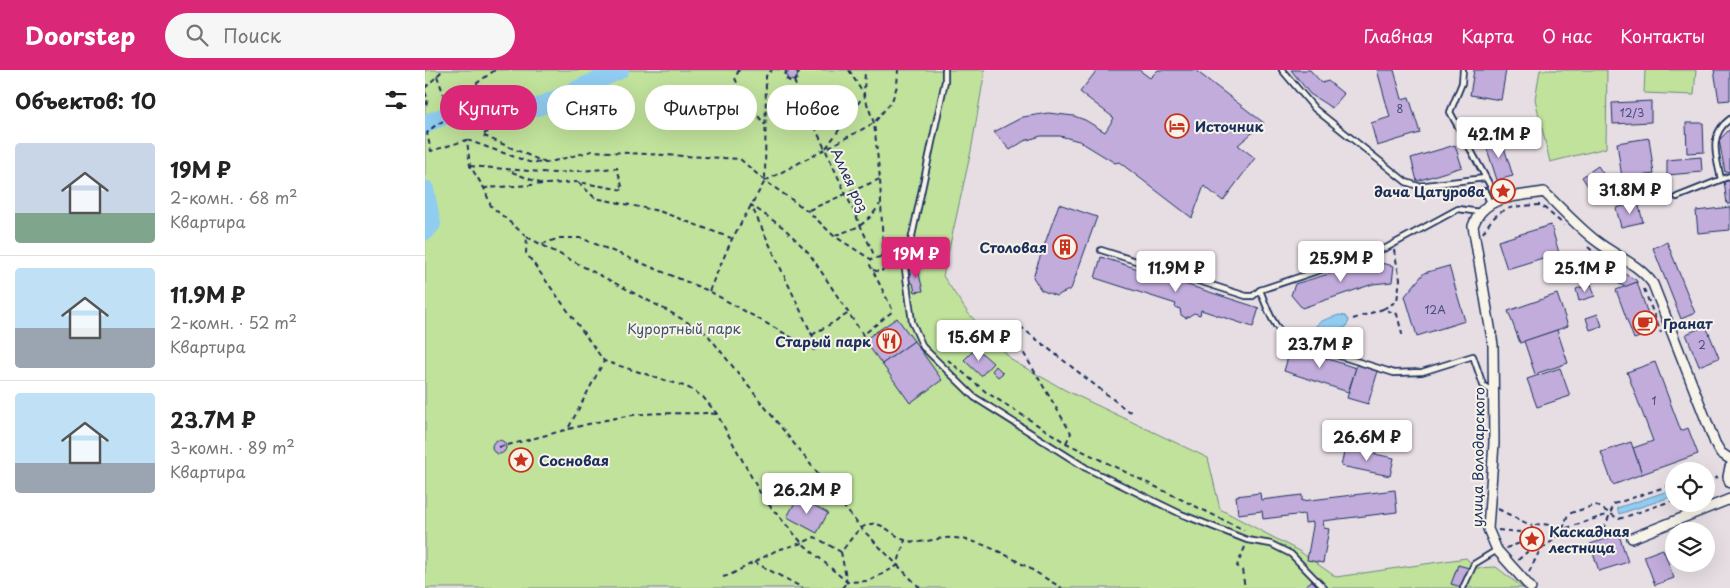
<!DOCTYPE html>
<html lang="ru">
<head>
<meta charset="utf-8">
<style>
  body { margin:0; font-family:"Playpen Sans",sans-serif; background:#f6f6f6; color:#222; height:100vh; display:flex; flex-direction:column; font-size:19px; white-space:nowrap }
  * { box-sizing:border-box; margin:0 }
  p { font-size:16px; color:#767676 }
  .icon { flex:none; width:28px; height:28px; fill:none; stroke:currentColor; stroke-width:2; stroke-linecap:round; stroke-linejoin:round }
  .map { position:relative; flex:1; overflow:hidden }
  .side { display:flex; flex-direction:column; background:#fff; width:425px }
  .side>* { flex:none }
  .guide { position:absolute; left:15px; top:15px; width:475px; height:45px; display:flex; gap:10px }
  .fabs { position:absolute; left:1240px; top:392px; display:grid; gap:10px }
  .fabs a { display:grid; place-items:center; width:50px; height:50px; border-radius:50%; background:#fff; box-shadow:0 5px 20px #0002; font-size:25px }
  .price { position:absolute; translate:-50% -42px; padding:0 11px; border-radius:5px; background:#fff; color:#222; font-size:16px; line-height:32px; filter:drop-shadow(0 1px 2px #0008) }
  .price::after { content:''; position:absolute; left:50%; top:30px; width:15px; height:11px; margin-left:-8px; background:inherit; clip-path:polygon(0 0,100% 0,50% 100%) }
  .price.current { background:#db2777; color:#fff }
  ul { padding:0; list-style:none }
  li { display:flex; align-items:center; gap:15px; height:125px; padding:0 15px }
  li+li { border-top:1px solid #e0e0e0 }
  li span { display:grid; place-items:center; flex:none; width:140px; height:100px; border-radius:5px; color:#555 }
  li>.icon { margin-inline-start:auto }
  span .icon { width:60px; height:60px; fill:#fffc; stroke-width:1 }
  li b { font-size:21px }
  h2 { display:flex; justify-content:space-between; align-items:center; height:60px; padding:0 15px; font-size:21px }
  .tag { padding:0 18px; border-radius:22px; background:#fff; box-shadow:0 5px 20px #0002; font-size:18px; line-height:45px }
  .tag.current { background:#db2777; color:#fff }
  header { display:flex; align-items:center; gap:30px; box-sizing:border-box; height:70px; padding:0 25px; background:#db2777; color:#fff }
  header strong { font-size:24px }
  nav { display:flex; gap:28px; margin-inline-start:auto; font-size:18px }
  .search { width:350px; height:45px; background:#f6f6f6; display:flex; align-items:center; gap:12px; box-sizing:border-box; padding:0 18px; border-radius:28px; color:#767676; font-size:19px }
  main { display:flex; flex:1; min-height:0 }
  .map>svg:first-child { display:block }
  .green { fill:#c0e29b; stroke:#6e887c }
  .water { fill:#90cdf1; stroke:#618eb6 }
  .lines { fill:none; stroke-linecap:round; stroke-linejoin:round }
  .river { stroke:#90cdf1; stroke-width:18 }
  .building { fill:#c1acdb; stroke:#1b2f5e }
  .lane-casing { stroke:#1b2f5e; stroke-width:8 }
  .street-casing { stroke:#1b2f5e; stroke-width:12 }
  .path { stroke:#1b2f5e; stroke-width:2; stroke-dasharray:5 4; stroke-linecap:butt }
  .lane { stroke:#f7f3e8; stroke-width:4.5 }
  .street { stroke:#f7f3e8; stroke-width:9 }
  .labels { text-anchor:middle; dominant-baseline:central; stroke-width:4; stroke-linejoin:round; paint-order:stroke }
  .number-label { font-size:11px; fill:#444e7d }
  .poi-label { font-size:14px; font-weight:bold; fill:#1b2f5e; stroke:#f7f3e8; text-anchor:start }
  .street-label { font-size:14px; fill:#1b2f5e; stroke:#f7f3e8 }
  .park-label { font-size:14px; fill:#3c536a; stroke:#f7f3e8 }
</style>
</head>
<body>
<header>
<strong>Doorstep</strong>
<div class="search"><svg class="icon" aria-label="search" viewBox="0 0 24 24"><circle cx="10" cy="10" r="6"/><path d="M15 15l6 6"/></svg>Поиск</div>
<nav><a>Главная</a><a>Карта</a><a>О нас</a><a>Контакты</a></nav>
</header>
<main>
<section class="side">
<h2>Объектов: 10<svg class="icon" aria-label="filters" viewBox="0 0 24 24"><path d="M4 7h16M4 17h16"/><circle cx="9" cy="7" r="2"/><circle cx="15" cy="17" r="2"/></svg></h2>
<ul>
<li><span style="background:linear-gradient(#c9d6e8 70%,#7fa58c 0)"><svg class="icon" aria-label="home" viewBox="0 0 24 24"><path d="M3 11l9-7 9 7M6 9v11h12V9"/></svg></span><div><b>19M ₽</b><p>2-комн. · 68 m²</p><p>Квартира</p></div></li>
<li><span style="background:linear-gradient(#bfe0f5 60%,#9aa5b1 0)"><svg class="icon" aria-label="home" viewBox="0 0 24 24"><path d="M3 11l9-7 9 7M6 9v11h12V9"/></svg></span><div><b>11.9M ₽</b><p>2-комн. · 52 m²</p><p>Квартира</p></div></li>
<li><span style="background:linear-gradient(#bfe0f5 70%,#9aa5b1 0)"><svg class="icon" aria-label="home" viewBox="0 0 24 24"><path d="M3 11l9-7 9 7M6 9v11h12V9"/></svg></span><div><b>23.7M ₽</b><p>3-комн. · 89 m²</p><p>Квартира</p></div></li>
</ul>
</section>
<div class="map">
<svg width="1305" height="518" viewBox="0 0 1305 518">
  <rect width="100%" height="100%" fill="#e7dee4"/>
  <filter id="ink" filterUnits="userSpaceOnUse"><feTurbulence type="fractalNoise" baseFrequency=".02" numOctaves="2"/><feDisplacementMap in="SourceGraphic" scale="10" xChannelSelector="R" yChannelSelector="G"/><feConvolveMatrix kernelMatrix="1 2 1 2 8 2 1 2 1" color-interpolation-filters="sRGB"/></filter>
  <g filter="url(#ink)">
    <g class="green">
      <path d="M0,0H560L546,81L518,206L543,243L588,291L640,320L783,388L795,439L874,481L911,507L1041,488L1051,498L1071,497L1098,518H0Z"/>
      <path d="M1115,0H1182L1181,78L1125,92L1110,29Z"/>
      <path d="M1220,0H1271L1269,25L1219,23Z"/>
    </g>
    <g class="water">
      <path d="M914,245L920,246L924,251L921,257C911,261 898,269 887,262C892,250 903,249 914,245Z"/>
      <path d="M1249,419V426L1194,444L1192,438Z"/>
    </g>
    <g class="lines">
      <g class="river">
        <path d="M0,56L4,52L52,34L113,37L195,0"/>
        <path d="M0,119L7,154L0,162"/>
      </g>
    </g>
    <g class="building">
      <circle cx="367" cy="5" r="5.5"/>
      <path d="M672,0H714L725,8L733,0H770L839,53L813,75L830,88L798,131L779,116L767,148L694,92L690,93L654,71L635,66H616L599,71L585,80L569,62L598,47L623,43L649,46L660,50L680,62L689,48L655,22Z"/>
      <path d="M866,0H885L897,13L903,11L919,24L907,38L885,24Z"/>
      <path d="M952,0H969L977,29L984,27L995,63L952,76L946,53L965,47Z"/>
      <path d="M1049,0H1081L1076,30L1045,25Z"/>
      <path d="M1289,0H1305V30L1294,31Z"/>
      <path d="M1226,31V52L1188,54L1187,33Z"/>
      <path d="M1261,53H1278L1279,82L1262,83Z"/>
      <path d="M1305,59V101L1300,102L1294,70Z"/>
      <path d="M1076,68L1088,106L1072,110L1060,73Z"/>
      <path d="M1224,68L1229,104L1197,108L1192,73Z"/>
      <path d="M1030,75L1037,97L992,111L986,88Z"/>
      <path d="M1276,87L1277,102L1242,105V90Z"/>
      <path d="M1173,96L1185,114L1169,125L1157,107Z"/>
      <path d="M1299,111H1305V134H1302Z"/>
      <path d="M1213,132L1218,152L1196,157L1191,138Z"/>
      <path d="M634,134L672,147L646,219L631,226L616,220L608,207Z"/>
      <path d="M1305,137V160L1273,163L1271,141Z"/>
      <path d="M1126,155L1134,183L1082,199L1073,171Z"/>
      <path d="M1242,172L1270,243L1256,249L1228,178Z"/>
      <path d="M676,187L834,238L828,257L776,240L775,245L769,243L761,248L756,245L755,239L750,237L751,234L670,208Z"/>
      <path d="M947,191L969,196L967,212L948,214L877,238L866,225L870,214Z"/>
      <path d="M1179,193L1211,210L1212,212L1200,217L1173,202Z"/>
      <path d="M492,195L498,221L490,222L488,213H485L484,207L486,206L484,197Z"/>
      <path d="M1024,196L1040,251L992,266L980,226L999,203Z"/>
      <path d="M1212,212L1229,262L1209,269L1191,220Z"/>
      <path d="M1166,214L1170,226L1154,231L1151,219Z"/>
      <path d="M1132,224L1143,256L1095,273L1083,241Z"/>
      <path d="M1173,244L1177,256L1165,260L1161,248Z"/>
      <path d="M472,248L489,271L457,294L439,270Z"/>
      <path d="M1281,256L1294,288L1274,296L1261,264Z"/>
      <path d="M1132,260L1143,293L1110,304L1099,271Z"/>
      <path d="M489,271L517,310L485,333L457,294Z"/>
      <path d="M866,277L931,298L923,322L859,301Z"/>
      <path d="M551,278L568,293L556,306L539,290Z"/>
      <path d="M1230,292L1256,361L1263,358L1273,384L1217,404L1208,378L1228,371L1202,302Z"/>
      <path d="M932,294L953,301L943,334L922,328Z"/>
      <path d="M571,296L578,303L573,307L567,301Z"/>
      <path d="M1135,298L1145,326L1112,337L1102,309Z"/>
      <circle cx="74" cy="377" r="7"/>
      <path d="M1206,372L1217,404L1188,415L1176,382Z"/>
      <path d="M920,378L969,388L965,406L916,396Z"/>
      <path d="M970,420L972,442L898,451L899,458L904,459L898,493L882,490L888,456V452L880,453L879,444L838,449L837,441L813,444L811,426L835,423L836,430L877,425V431Z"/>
      <path d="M373,427L403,443L392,463L362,447Z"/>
      <path d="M1194,465L1203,492L1174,501L1165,474Z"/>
      <path d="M1238,479L1249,508L1230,515L1219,486Z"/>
      <path d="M1033,495L1044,498L1036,517L1026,514Z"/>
      <path d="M888,510L894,518H877Z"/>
    </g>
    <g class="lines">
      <g class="lane-casing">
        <g id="lane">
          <path d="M520,0V11L480,199L487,252L498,277L549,327L661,398L756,444L822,470L846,474L866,484L899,518"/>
          <path d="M857,0L890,39L981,112L993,116L1060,108"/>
          <path d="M1038,0L1037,13L1025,42L1073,130"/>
          <path d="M1296,109C1291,86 1283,65 1305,49"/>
          <path d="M1060,121L1065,133"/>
          <path d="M1252,127L1305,106"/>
          <path d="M676,180L821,226H828L835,220L961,178L1033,139L1055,142"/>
          <path d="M1176,192L1183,180"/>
          <path d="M835,220C842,238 848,257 864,270L969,303L997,302L1048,286L1058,315L1067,321"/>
          <path d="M1038,518L1049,494L1072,480"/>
        </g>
      </g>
      <g class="street-casing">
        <g id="street">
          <path d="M1305,397L1303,407L1305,413"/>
          <path d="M1207,468L1305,429"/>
          <path d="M1106,518L1072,480L1063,459L1069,373L1068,275L1048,156C1050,151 1052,146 1056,142C1070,125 1099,126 1119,122C1136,138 1152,156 1170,170C1190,186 1213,193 1228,214L1290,373L1296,383L1305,389"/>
        </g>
      </g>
      <g class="path">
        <path d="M314,0L310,8L317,25L340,55"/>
        <path d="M361,0L360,8L366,12L369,11L374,7L373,0"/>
        <path d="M424,0L439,25L449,53L455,109L458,179L456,187"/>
        <path d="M12,6L27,47"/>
        <path d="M369,11L374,23"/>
        <path d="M0,18L18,0"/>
        <circle cx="378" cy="31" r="10"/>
        <path d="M0,22L3,29L0,39"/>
        <path d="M22,35L70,0"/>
        <path d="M382,40L450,187"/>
        <path d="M42,70L104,92L121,93L167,81L315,89L340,111L383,141L409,166L447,190"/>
        <path d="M401,78L439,25L440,0"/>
        <path d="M121,93L57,65L74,56L63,42C41,45 18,45 2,63L6,81L42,70L45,96L59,118L66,136L102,167L101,183L179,291L262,317L278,327L292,344L338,428L377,473L422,512L444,511L472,496L480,470"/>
        <path d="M45,96L129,103L192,98L198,120L153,112L59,118"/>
        <path d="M87,102L117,114"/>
        <path d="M340,111L449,53L467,31L472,16L473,0"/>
        <path d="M153,112L170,128L234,141L306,168"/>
        <path d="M384,140L455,109"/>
        <path d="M1058,163C1073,136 1087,136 1116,135L1139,155"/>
        <path d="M410,165C433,158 441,155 455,134"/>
        <path d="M102,167L245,242L282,264L436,458L495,518"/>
        <path d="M117,174L135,168H156L284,221L389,280L393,272L387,265L326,135L359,158L384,183L438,265L468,241L445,195L447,190"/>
        <path d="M1163,177L1172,185"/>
        <path d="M461,195L473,198"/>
        <path d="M448,200L456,202L461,195L459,190L456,187L450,188"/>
        <path d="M1219,219L1236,263"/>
        <path d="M284,221L307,169L340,111L341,6L347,0"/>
        <path d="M958,239L972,231L975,209L969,180"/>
        <path d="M928,249L958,239L972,244L978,268"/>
        <path d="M387,265L424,243"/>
        <path d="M523,290L561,322L641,373L819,460"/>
        <path d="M144,357L179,291"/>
        <path d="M641,373L646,363L585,260L592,254L703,341L709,342"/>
        <path d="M74,377C119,367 162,352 208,345C231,342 257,344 281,343L292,344"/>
        <path d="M1281,412L1293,407"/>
        <path d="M1073,439L1107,456"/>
        <path d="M1138,459L1151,468L1179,459L1189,434L1249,414"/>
        <path d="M1138,459L1143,444L1171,435L1194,449L1249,430"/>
        <path d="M1073,460L1106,463"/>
        <path d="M1133,461L1184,444"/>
        <path d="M820,477L812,496L817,500L820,518"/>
        <path d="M1081,478L1107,469"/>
        <path d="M416,482L423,518"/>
        <path d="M1093,490L1110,475"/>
        <path d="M329,492L378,518"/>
        <path d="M1104,502L1115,480L1130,469L1133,461C1127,453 1116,453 1107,456V469L1115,480"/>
        <path d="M298,507L305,505L352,480L377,473L390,467L416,482C423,474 432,458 442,455C457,449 467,466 480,470C496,476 514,466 530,468C568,472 604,499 637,518"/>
        <path d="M417,518L422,512"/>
      </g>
      <use href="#lane" class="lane"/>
      <use href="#street" class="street"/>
    </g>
  </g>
  <defs>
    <g id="hotel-ring" transform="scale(1.25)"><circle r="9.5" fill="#f7f3e8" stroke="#c8321e" stroke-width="1.5"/><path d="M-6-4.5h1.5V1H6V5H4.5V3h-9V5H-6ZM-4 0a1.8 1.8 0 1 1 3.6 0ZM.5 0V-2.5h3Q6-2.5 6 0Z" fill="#c8321e"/></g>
    <g id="sight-ring" transform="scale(1.25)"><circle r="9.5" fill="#f7f3e8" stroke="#c8321e" stroke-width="1.5"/><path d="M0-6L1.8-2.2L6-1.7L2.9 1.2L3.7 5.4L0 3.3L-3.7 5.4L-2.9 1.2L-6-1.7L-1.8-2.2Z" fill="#c8321e"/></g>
    <g id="building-ring" transform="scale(1.25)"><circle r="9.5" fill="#f7f3e8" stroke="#c8321e" stroke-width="1.5"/><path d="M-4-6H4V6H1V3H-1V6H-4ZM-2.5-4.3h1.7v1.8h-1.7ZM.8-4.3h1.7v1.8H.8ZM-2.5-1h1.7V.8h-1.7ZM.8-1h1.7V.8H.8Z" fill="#c8321e"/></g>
    <g id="cafe-ring" transform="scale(1.25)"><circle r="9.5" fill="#f7f3e8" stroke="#c8321e" stroke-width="1.5"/><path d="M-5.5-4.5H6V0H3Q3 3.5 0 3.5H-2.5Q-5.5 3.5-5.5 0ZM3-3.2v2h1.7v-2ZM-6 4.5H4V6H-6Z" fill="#c8321e"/></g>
    <g id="restaurant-ring" transform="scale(1.25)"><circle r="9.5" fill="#f7f3e8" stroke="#c8321e" stroke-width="1.5"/><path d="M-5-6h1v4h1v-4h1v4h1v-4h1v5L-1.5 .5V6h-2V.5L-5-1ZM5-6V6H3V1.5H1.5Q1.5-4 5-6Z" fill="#c8321e"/></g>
  </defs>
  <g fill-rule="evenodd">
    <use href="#hotel-ring" x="752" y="56"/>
    <use href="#sight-ring" x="1078" y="121"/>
    <use href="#building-ring" x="640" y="177"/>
    <use href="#cafe-ring" x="1220" y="253"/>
    <use href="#restaurant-ring" x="464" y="271"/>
    <use href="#sight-ring" x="96" y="390"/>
    <use href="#sight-ring" x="1107" y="469"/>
  </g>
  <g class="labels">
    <g class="number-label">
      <text x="975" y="38">8</text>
      <text x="1207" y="42">12/3</text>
      <text x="1010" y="239">12А</text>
      <text x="1277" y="274">2</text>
      <text x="1229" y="330">1</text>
    </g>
    <g class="poi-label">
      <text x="770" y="56">Источник</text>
      <text x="1060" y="121" text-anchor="end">дача Цатурова</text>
      <text x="622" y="177" text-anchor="end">Столовая</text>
      <text x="1238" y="253">Гранат</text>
      <text x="446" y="271" text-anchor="end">Старый парк</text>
      <text x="114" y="390">Сосновая</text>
      <text x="1124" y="461">Каскадная<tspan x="1124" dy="16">лестница</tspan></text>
    </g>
    <g class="street-label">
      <text transform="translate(425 110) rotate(65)">Аллея роз</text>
      <text transform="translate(1053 387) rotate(-89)">улица Володарского</text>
    </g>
    <g class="park-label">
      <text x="259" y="258">Курортный парк</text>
    </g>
  </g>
</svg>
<div class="fabs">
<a><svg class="icon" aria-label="locate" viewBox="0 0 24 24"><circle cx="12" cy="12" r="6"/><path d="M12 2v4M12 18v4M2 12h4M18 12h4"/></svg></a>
<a><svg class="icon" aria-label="layers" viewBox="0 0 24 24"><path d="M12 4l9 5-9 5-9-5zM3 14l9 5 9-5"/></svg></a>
</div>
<b class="price" style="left:1074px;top:89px">42.1M ₽</b>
<b class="price" style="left:1205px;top:145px">31.8M ₽</b>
<b class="price current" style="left:491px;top:209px">19M ₽</b>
<b class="price" style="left:916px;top:213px">25.9M ₽</b>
<b class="price" style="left:751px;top:223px">11.9M ₽</b>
<b class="price" style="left:1160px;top:223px">25.1M ₽</b>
<b class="price" style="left:554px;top:292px">15.6M ₽</b>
<b class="price" style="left:895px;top:299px">23.7M ₽</b>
<b class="price" style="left:942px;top:392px">26.6M ₽</b>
<b class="price" style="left:382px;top:445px">26.2M ₽</b>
<div class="guide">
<a class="tag current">Купить</a>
<a class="tag">Снять</a>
<a class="tag">Фильтры</a>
<a class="tag">Новое</a>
</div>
</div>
</main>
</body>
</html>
